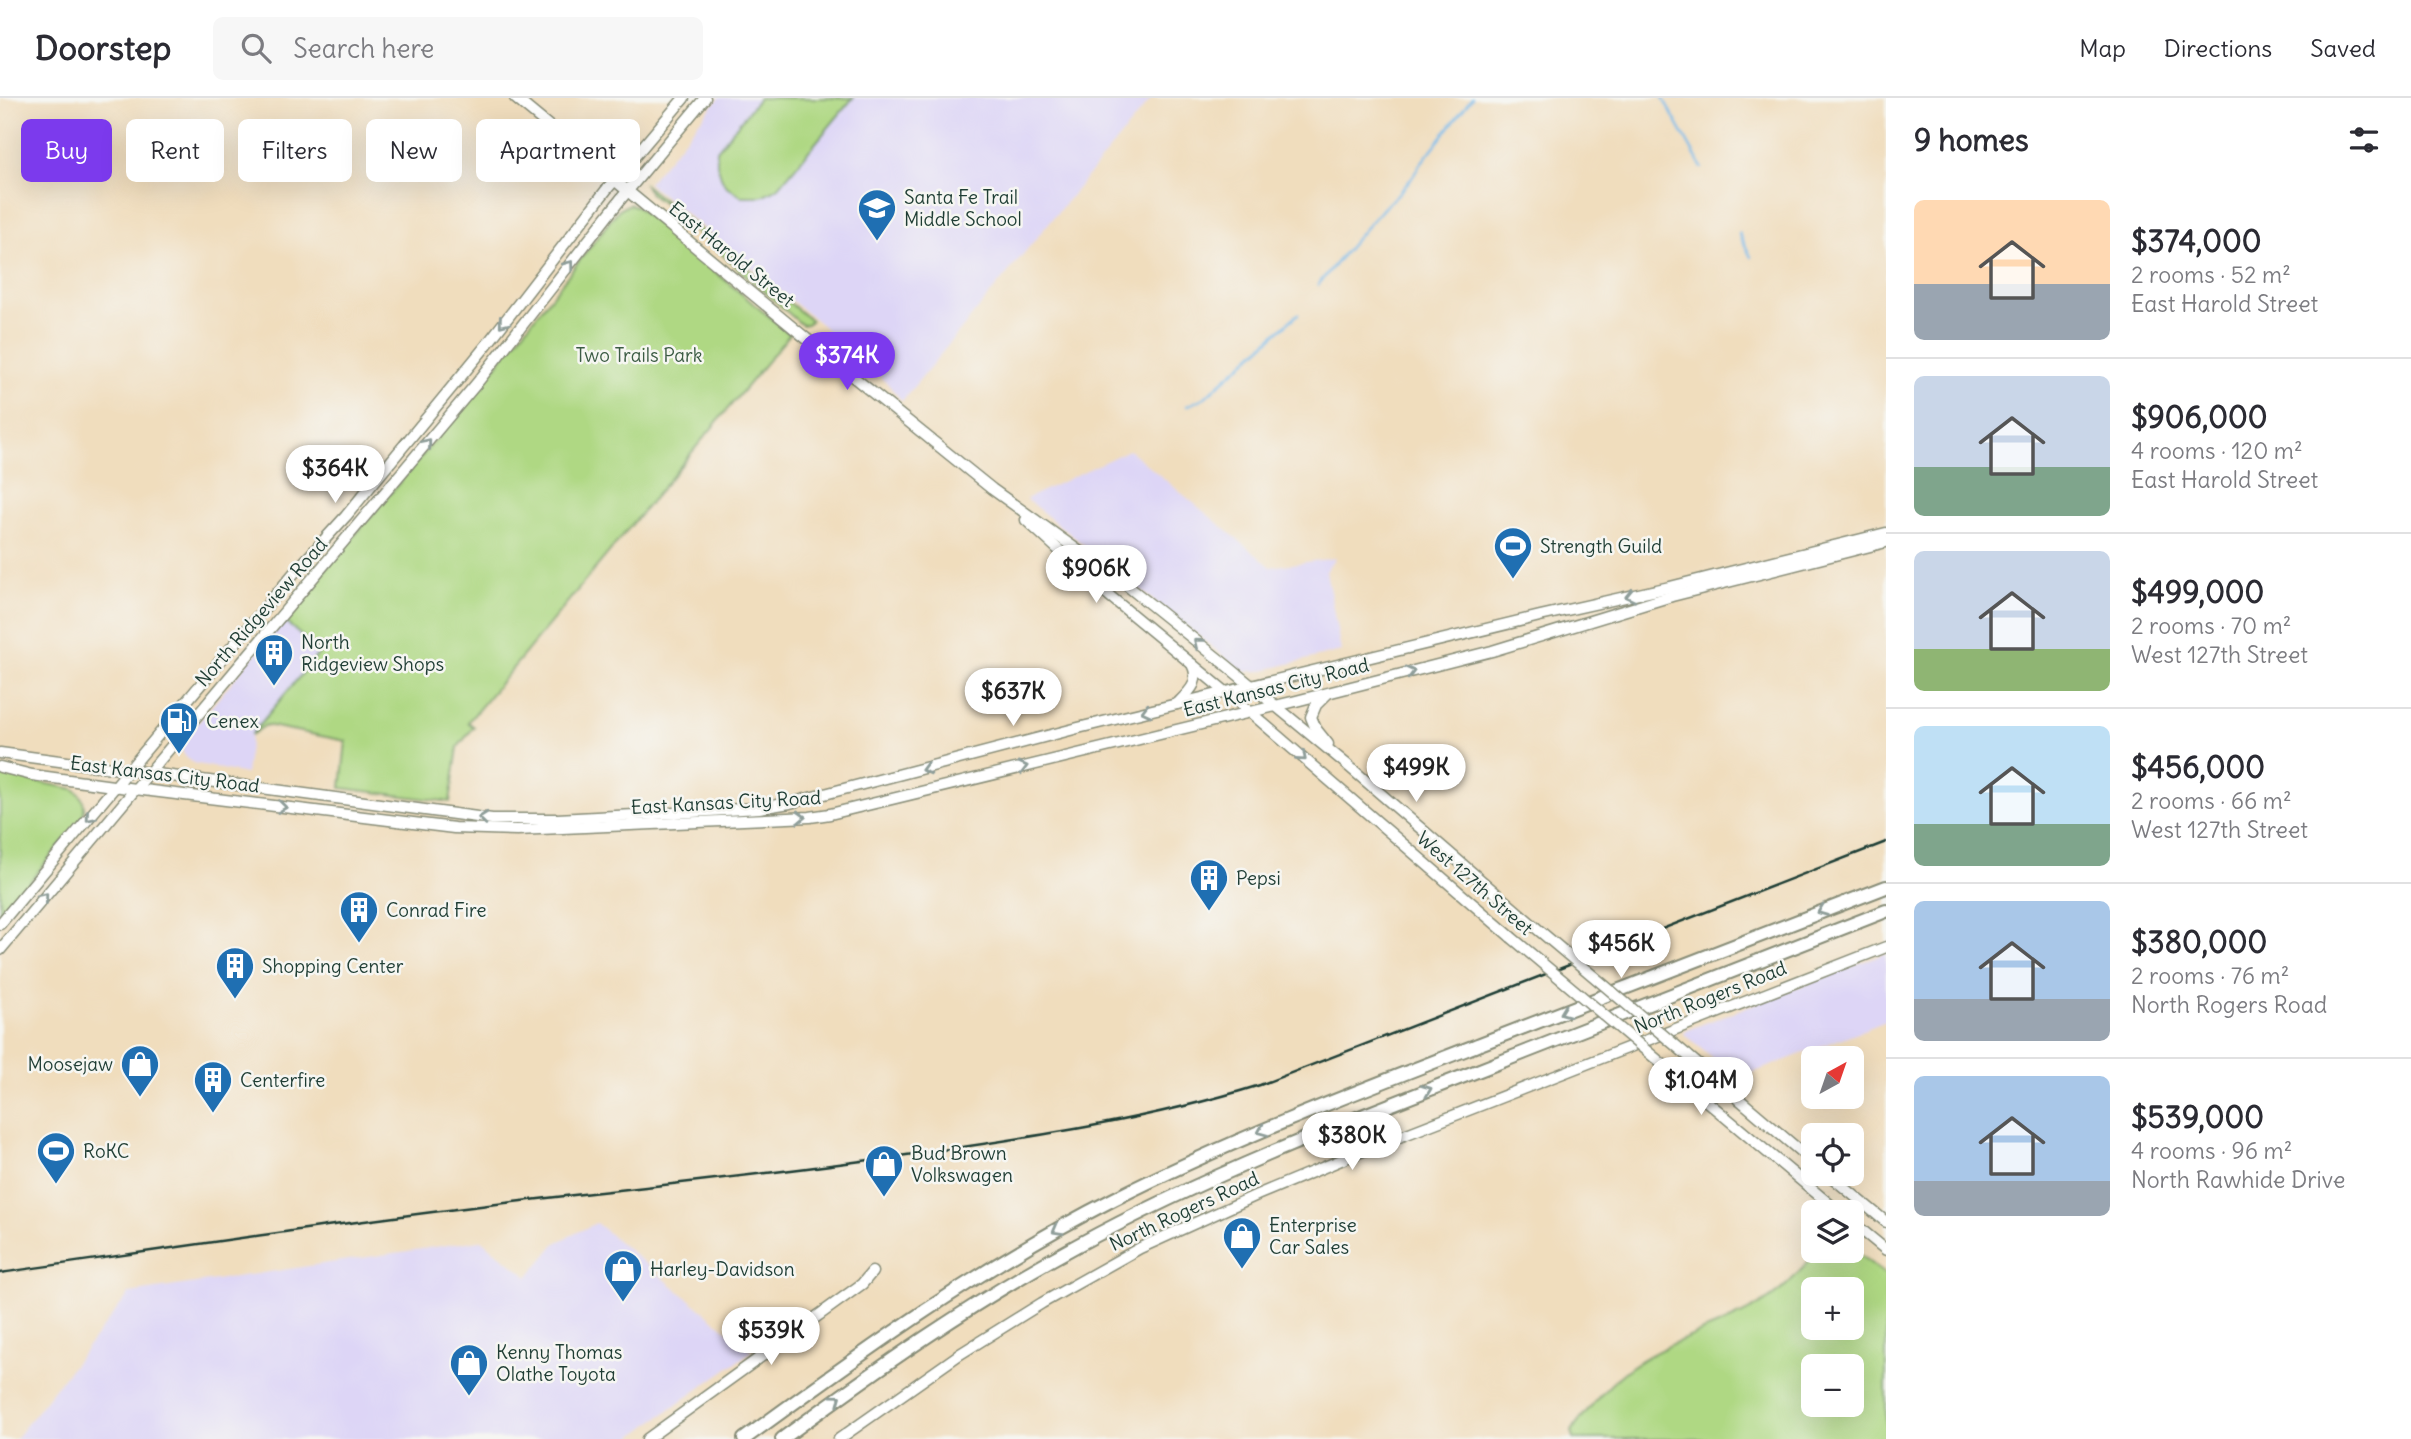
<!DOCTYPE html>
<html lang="en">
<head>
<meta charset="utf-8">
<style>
  body { margin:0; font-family:Delius,sans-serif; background:#f7f7f7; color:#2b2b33; height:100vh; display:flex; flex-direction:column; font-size:26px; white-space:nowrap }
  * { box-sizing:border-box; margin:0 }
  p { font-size:23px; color:#7c7c81 }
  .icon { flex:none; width:38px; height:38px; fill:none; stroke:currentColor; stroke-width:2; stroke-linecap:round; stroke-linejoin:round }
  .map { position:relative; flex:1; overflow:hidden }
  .panel { display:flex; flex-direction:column; background:#fff; width:525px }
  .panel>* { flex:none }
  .guide { position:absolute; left:21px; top:21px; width:665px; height:63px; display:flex; gap:14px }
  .needle { width:46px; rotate:40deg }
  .tools { position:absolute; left:1801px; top:948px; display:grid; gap:14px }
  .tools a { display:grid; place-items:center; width:63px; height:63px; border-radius:10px; background:#fff; box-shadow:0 7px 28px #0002; font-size:35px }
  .price { position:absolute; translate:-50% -60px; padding:0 16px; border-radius:24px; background:#fff; color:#222; font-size:23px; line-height:46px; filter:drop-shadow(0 2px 4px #0008) }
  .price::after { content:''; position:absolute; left:50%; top:42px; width:21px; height:16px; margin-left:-10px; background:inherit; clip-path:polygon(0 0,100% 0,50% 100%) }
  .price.selected { background:#7c3aed; color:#fff }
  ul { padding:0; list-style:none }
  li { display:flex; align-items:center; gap:21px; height:175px; padding:0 28px }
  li+li { border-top:2px solid #e1e1e2 }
  li span { display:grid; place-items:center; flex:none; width:196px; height:140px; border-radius:10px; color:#555 }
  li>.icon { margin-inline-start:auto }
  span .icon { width:84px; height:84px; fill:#fffc; stroke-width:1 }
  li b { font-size:30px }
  h2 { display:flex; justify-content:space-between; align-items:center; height:84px; padding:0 28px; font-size:30px }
  .chip { padding:0 24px; border-radius:10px; background:#fff; box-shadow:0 7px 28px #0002; font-size:24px; line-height:63px }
  .chip.selected { background:#7c3aed; color:#fff }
  header { display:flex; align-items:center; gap:42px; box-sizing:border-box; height:98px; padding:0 35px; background:#fff; border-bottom:2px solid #e1e1e2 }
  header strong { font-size:33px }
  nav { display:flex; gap:38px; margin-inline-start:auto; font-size:24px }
  .search { width:490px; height:63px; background:#f7f7f7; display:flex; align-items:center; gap:18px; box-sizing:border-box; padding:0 24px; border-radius:10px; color:#7c7c81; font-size:26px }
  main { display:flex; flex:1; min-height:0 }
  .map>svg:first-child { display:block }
  .built { fill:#ddd5f6 }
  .green { fill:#afd883; stroke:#678a5c; stroke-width:2; fill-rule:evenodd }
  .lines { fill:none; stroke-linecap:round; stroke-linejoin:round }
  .stream { stroke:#72b8e9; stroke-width:2.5 }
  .secondary-casing { stroke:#888d78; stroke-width:13 }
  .highway-casing { stroke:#888d78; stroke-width:16 }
  .secondary { stroke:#fff; stroke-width:10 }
  .highway { stroke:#fff; stroke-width:12 }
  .rail { stroke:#1f3d34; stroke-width:2.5 }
  .secondary-bridge-casing { stroke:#888d78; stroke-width:13; stroke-linecap:butt }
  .secondary-bridge { stroke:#fff; stroke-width:10 }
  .oneway { stroke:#8f9e9a }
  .labels { text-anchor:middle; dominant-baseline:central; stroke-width:5; stroke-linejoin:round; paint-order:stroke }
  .poi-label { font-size:19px; fill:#1f3d34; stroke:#f6f6f2; text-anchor:start }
  .street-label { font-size:19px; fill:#1f3d34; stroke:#f6f6f2 }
  .park-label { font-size:19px; fill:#3c5c44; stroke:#f6f6f2 }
</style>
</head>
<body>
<header>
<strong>Doorstep</strong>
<div class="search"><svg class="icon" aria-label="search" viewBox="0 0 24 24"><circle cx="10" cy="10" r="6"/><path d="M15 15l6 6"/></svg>Search here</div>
<nav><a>Map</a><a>Directions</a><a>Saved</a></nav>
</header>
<main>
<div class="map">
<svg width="1886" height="1341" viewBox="0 0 1886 1341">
  <rect width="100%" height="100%" fill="#f6f6f2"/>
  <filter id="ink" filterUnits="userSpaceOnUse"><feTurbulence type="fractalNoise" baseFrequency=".0143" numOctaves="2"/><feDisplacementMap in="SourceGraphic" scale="14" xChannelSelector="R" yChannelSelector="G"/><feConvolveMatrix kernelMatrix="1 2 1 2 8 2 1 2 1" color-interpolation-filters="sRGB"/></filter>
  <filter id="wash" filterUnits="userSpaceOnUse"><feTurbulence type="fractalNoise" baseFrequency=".00686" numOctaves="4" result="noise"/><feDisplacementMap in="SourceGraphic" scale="28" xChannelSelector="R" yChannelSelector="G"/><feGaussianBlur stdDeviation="1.57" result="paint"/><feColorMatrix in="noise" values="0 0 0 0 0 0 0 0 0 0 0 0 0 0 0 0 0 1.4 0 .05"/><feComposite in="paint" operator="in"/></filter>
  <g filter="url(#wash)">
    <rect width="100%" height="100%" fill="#f0ddbd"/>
    <g class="built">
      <path d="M719,0H1152L902,303L887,285L839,245L823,228L648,85Z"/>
      <path d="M1129,352L1271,469L1335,460L1326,473L1341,553L1260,573H1246L1239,570L1026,401Z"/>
      <path d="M283,522L321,554L251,637L246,676L193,665L183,655L182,648L184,642Z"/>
      <path d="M1886,855V923L1737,981L1682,934Z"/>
      <path d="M596,1125L752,1253L634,1337L632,1341H15L130,1195L481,1142L528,1179L556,1145Z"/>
    </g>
    <g class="green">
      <path d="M759,0H853L779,89L762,98H741L725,87L721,79L717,66V52Z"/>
      <path d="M645,87L808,220L811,223L807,226L802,227L667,108L666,105C659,104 648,95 645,87Z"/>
      <path d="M630,106L636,108L790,236L468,624L474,629L458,649L450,704L341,690L346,643L266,627L251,637L320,554L282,521C399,388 512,252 619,111Z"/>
      <path d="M0,673L27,682L74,691C84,699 87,710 81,722L0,820Z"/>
      <path d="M1852,1151L1886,1177V1341H1573L1571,1333C1589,1310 1610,1283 1634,1267C1679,1237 1735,1227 1777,1195C1792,1184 1805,1167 1818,1153H1852ZM1813,1192H1852V1230H1813ZM1813,1269H1852V1307H1813Z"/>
    </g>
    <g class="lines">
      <g class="stream">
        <path d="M1663,0L1702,70"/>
        <path d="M1739,135L1751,159"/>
        <path d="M1318,187C1338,162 1358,138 1379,115C1392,100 1411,86 1418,69L1472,0"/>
        <path d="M1187,308L1205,299L1298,216"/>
      </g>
    </g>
  </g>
  <g filter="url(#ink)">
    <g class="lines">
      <g class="secondary-casing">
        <g id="secondary">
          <path d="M515,0L836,265L992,391L1125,486L1226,567L1345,665L1535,829"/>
          <path d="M1026,422L1106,495L1250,614L1511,839"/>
          <path d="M1327,596L1316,607L1311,619L1316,631L1328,646"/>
          <path d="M1177,606C1190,593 1201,584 1192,566"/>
          <path d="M0,655L492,721H557L674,715L759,710L790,705L1078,630L1540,518L1670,489L1886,435"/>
          <path d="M0,669L32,677L135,691L454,730L517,732L810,719L830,716L1296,603L1492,553L1672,498L1886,444"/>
          <path d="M0,826L294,475L346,418L485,249L607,91L684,0"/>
          <path d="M0,852L477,285L620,102L705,0"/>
          <path d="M1687,957L1813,1064"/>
          <path d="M1661,965L1840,1115"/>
          <path d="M1828,1076L1886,1124"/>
          <path d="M1852,1124L1886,1152"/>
          <path d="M647,1341L862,1186L872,1174"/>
          <path d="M839,1341L960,1256L1042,1205L1140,1150L1257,1097L1358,1055L1886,849"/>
        </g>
      </g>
      <g class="highway-casing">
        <g id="highway">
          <path d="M744,1341C863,1254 982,1168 1114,1101C1233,1041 1356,994 1480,946C1615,894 1751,841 1886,789"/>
          <path d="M782,1341C877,1271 972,1204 1076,1148C1203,1079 1337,1027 1472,975C1610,921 1748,867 1886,813"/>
        </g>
      </g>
      <use href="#secondary" class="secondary"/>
      <use href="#highway" class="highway"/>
      <path class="rail" d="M0,1175C188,1148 376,1119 565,1098C686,1085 807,1071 928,1054C1040,1038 1152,1021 1260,987L1886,744"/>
      <g class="secondary-bridge-casing">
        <g id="secondary-bridge">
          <path d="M1535,829L1687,957"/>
          <path d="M1511,839L1661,965"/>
        </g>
      </g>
      <use href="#secondary-bridge" class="secondary-bridge"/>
    </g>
    <defs><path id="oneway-chevron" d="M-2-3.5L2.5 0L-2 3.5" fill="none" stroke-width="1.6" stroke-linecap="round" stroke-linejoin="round" transform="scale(1.75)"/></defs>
    <g class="oneway">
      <use href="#oneway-chevron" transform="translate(569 167) rotate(-53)"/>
      <use href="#oneway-chevron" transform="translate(503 225) rotate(128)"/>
      <use href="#oneway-chevron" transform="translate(427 345) rotate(-50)"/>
      <use href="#oneway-chevron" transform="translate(1630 498) rotate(167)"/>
      <use href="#oneway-chevron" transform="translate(1198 545) rotate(-141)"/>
      <use href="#oneway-chevron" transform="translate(1410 574) rotate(-14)"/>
      <use href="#oneway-chevron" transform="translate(1146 613) rotate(166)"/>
      <use href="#oneway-chevron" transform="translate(1302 659) rotate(41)"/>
      <use href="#oneway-chevron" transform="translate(1023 669) rotate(-14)"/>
      <use href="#oneway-chevron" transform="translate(926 671) rotate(165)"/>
      <use href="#oneway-chevron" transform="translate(282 709) rotate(7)"/>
      <use href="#oneway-chevron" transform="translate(90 719) rotate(130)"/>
      <use href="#oneway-chevron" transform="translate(801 719) rotate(-2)"/>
      <use href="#oneway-chevron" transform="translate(483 720) rotate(-175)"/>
      <use href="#oneway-chevron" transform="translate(44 799) rotate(-50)"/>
      <use href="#oneway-chevron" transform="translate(1822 813) rotate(159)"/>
      <use href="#oneway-chevron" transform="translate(1565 914) rotate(159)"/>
      <use href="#oneway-chevron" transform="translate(1427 992) rotate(-21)"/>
      <use href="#oneway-chevron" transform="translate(1262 1033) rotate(157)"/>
      <use href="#oneway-chevron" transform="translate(1057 1132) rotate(151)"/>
      <use href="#oneway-chevron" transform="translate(837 1301) rotate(-36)"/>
    </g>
  </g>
  <defs>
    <g id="school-pin" transform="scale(2.0125)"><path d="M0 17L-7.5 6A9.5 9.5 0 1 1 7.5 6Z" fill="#1f6fb2" stroke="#f6f6f2"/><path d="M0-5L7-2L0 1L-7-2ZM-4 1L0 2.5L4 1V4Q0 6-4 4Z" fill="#fff"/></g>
    <g id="stadium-pin" transform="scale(2.0125)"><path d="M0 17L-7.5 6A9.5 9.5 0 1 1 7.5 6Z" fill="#1f6fb2" stroke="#f6f6f2"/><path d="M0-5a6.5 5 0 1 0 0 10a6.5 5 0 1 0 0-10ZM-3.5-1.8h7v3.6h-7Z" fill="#fff"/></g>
    <g id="building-pin" transform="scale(2.0125)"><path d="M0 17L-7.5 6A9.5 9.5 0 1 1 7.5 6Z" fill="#1f6fb2" stroke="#f6f6f2"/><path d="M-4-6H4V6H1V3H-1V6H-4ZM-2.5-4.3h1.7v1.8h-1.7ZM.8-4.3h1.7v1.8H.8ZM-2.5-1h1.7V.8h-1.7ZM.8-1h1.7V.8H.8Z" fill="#fff"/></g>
    <g id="fuel-pin" transform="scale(2.0125)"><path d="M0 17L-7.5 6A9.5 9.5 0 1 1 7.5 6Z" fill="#1f6fb2" stroke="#f6f6f2"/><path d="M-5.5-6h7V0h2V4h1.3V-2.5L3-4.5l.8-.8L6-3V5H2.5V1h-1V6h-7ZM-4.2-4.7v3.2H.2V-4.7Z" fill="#fff"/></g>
    <g id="shop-pin" transform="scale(2.0125)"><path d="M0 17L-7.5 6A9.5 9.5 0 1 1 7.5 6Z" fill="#1f6fb2" stroke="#f6f6f2"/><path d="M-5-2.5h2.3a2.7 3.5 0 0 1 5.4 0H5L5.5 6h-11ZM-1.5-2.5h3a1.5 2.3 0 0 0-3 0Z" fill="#fff"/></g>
  </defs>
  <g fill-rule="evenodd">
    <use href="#school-pin" x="877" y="110"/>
    <use href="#stadium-pin" x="1513" y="448"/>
    <use href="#building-pin" x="274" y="555"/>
    <use href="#fuel-pin" x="179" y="623"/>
    <use href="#building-pin" x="1209" y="780"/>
    <use href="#building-pin" x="359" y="812"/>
    <use href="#building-pin" x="235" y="868"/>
    <use href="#shop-pin" x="140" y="966"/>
    <use href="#building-pin" x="213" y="982"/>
    <use href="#stadium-pin" x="56" y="1053"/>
    <use href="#shop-pin" x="884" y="1066"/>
    <use href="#shop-pin" x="1242" y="1138"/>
    <use href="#shop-pin" x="623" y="1171"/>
    <use href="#shop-pin" x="469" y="1265"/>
  </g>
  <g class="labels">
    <g class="poi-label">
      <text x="904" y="99">Santa Fe Trail<tspan x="904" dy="22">Middle School</tspan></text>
      <text x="1540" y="448">Strength Guild</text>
      <text x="301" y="544">North<tspan x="301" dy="22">Ridgeview Shops</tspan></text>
      <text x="206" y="623">Cenex</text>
      <text x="1236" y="780">Pepsi</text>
      <text x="386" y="812">Conrad Fire</text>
      <text x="262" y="868">Shopping Center</text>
      <text x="113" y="966" text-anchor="end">Moosejaw</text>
      <text x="240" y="982">Centerfire</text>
      <text x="83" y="1053">RoKC</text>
      <text x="911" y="1055">Bud Brown<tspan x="911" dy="22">Volkswagen</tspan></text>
      <text x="1269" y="1127">Enterprise<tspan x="1269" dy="22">Car Sales</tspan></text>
      <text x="650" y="1171">Harley-Davidson</text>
      <text x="496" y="1254">Kenny Thomas<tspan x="496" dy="22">Olathe Toyota</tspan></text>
    </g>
    <g class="street-label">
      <text transform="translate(732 156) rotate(39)">East Harold Street</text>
      <text transform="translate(261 514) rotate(-49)">North Ridgeview Road</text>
      <text transform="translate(1276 589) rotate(-14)">East Kansas City Road</text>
      <text transform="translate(165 676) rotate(7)">East Kansas City Road</text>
      <text transform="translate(726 704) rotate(-3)">East Kansas City Road</text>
      <text transform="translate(1475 785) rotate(41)">West 127th Street</text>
      <text transform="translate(1710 899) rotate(-22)">North Rogers Road</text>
      <text transform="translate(1184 1113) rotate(-25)">North Rogers Road</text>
    </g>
    <g class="park-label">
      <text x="639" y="257">Two Trails Park</text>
    </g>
  </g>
</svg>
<div class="tools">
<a><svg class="needle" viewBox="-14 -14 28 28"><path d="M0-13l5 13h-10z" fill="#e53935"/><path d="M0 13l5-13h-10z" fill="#7c7c81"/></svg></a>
<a><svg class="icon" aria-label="locate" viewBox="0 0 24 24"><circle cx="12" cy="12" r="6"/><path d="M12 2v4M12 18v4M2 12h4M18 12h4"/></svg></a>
<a><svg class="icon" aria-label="layers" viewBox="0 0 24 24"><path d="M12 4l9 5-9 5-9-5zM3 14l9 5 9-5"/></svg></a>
<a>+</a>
<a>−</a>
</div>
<b class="price selected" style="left:847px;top:294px">$374K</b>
<b class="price" style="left:335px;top:407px">$364K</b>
<b class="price" style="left:1096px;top:507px">$906K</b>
<b class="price" style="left:1013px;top:630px">$637K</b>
<b class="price" style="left:1416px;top:706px">$499K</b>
<b class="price" style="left:1621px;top:882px">$456K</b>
<b class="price" style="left:1701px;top:1019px">$1.04M</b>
<b class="price" style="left:1352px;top:1074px">$380K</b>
<b class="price" style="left:771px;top:1269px">$539K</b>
<div class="guide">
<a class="chip selected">Buy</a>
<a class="chip">Rent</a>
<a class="chip">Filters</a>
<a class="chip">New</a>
<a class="chip">Apartment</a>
</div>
</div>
<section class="panel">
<h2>9 homes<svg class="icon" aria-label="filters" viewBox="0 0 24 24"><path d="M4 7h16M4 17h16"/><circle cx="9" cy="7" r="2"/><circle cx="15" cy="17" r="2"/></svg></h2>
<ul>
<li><span style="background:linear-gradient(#ffd9b3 60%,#9aa5b1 0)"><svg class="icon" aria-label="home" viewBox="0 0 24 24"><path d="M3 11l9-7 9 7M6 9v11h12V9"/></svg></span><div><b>$374,000</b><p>2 rooms · 52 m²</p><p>East Harold Street</p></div></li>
<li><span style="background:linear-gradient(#c9d6e8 65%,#7fa58c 0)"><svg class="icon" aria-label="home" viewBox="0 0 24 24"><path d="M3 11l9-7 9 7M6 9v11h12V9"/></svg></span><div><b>$906,000</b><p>4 rooms · 120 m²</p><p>East Harold Street</p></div></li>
<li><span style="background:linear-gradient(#c9d6e8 70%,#8fb573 0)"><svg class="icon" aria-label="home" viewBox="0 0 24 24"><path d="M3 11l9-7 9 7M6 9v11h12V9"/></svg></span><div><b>$499,000</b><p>2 rooms · 70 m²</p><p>West 127th Street</p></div></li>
<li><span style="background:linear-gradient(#bfe0f5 70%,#7fa58c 0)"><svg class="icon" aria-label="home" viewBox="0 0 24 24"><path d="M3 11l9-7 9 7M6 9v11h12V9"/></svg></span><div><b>$456,000</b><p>2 rooms · 66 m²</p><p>West 127th Street</p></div></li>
<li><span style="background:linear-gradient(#a9c7e8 70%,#9aa5b1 0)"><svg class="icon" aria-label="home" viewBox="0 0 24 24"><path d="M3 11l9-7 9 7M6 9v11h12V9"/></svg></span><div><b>$380,000</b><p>2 rooms · 76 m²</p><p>North Rogers Road</p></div></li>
<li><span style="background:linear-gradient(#a9c7e8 75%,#9aa5b1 0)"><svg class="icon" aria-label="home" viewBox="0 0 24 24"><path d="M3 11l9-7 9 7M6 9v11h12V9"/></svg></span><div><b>$539,000</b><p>4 rooms · 96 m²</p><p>North Rawhide Drive</p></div></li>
</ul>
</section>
</main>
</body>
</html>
